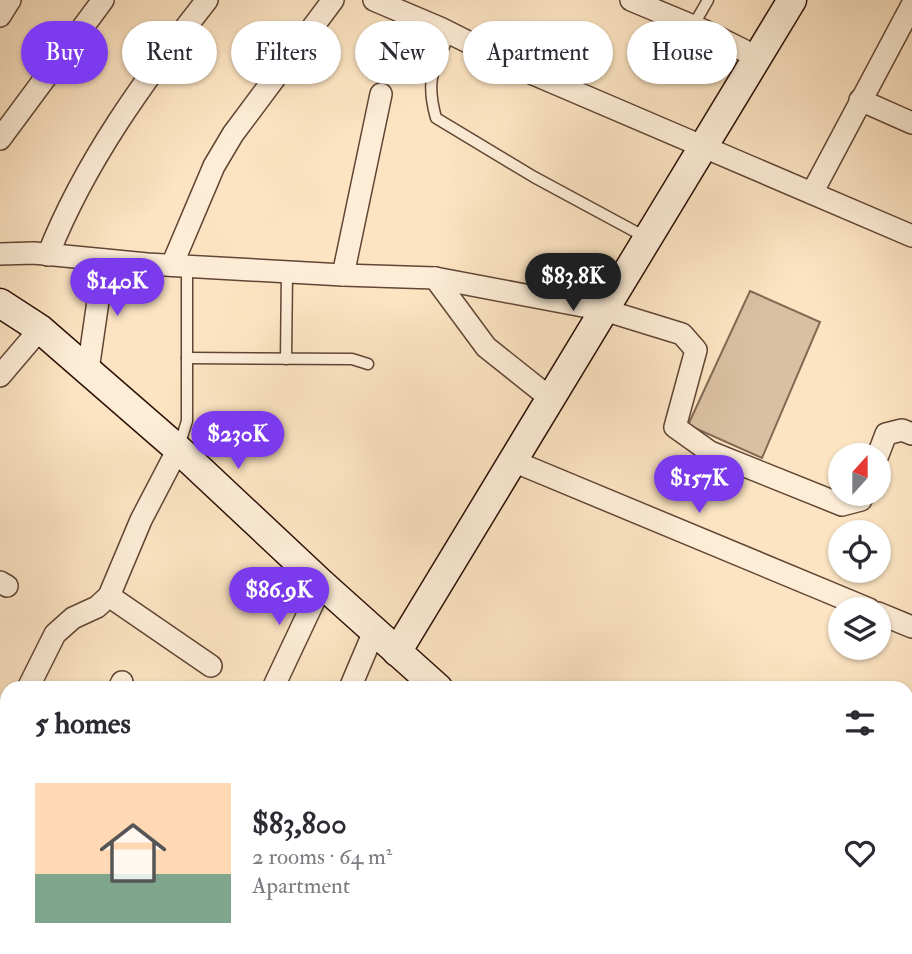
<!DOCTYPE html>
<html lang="en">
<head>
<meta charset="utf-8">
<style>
  body { margin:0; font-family:"IM FELL Double Pica",serif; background:#f7f7f7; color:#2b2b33; height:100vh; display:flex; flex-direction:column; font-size:26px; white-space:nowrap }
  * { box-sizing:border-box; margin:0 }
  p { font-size:23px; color:#7c7c81 }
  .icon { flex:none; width:38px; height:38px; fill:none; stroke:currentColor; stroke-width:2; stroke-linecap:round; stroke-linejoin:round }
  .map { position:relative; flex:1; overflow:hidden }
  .drawer { position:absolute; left:0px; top:681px; width:914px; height:275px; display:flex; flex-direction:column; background:#fff; border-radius:21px 21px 0 0; box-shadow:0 2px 5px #0004 }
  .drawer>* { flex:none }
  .top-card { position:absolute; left:21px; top:21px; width:872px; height:63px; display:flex; gap:14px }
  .needle { width:46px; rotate:21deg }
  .fabs { position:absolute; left:828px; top:443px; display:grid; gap:14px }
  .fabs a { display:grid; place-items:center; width:63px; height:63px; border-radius:50%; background:#fff; box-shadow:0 2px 5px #0004; font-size:35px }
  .price { position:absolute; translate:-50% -60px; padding:0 16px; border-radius:24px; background:#7c3aed; color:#fff; font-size:23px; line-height:46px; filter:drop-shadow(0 2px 4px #0008) }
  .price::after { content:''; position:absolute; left:50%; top:42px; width:21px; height:16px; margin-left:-10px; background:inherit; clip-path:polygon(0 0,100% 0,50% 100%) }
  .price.active { background:#222; color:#fff }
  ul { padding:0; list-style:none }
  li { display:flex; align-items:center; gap:21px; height:175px; padding:0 35px }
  li span { display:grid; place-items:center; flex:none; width:196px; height:140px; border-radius:0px; color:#555 }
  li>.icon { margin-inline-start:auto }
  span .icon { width:84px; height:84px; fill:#fffc; stroke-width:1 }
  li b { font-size:30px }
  h2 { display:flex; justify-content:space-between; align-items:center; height:84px; padding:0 35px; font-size:30px }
  .pill { padding:0 24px; border-radius:32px; background:#fff; box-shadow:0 2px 5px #0004; font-size:24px; line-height:63px }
  .pill.active { background:#7c3aed; color:#fff }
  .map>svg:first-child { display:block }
  .green { fill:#d9c0a2; stroke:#836854; stroke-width:2 }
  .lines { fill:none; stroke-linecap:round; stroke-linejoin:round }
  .lane-casing { stroke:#614535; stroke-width:13 }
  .street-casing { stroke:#614535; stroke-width:24 }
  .secondary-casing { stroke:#2d1006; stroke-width:31 }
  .lane { stroke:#fdedd7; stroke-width:10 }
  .street { stroke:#fdedd7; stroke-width:21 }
  .secondary { stroke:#fdedd7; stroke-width:28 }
</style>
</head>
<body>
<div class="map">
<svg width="912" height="954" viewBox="0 0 912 954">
  <rect width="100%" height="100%" fill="#fce4c2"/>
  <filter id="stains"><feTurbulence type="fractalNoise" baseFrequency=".00286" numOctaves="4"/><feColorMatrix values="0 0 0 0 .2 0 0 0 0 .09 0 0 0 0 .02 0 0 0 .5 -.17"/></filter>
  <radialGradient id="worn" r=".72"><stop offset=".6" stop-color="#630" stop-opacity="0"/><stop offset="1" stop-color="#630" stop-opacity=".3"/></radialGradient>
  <path class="green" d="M750,291L820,322L762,458L688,425Z"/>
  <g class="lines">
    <g class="lane-casing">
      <g id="lane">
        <path d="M693,26L708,0"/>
        <path d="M450,33C434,69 425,78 436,118L534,177L647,238"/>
        <path d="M187,358L352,359L368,364"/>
        <path d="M286,359L287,272"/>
        <path d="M179,446L187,421V266"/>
      </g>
    </g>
    <g class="street-casing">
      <g id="street">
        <path d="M374,0L440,28L524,70L912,236"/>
        <path d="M631,0L705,31L757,57"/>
        <path d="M0,16L10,0"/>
        <path d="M860,100L912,123"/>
        <path d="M0,139L103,0"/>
        <path d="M812,193L912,5"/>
        <path d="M0,254L34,253L147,264L343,275L435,278L604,310L682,334L696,350L675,427L710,452L842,505L861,500L863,494"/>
        <path d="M48,255C85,161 145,79 207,0"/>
        <path d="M172,265L214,166L233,134L333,0"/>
        <path d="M343,275L381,94"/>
        <path d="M435,278L486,347L550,398"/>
        <path d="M88,370L104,260"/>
        <path d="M0,376L40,329"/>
        <path d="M878,455L886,434L902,430L912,434"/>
        <path d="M513,461L869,609"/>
        <path d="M0,582L7,586"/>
        <path d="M109,596L211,666"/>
        <path d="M878,613L912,627"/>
        <path d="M28,688L55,634L73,618L97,607L109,596L141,520L178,449"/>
        <path d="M119,688L122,682"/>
        <path d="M273,688L322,584"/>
        <path d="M350,688L375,629"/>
        <path d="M0,740L7,727"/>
        <path d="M906,806L912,793"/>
        <path d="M0,900L7,888"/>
        <path d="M906,909L912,911"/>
        <path d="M293,948L302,954"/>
        <path d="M160,954L162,948"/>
        <path d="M419,954L422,948"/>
        <path d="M485,954L489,948"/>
        <path d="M566,954L568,948"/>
        <path d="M651,954L653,948"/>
        <path d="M731,954L734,948"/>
        <path d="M847,954L849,948"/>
      </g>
    </g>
    <g class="secondary-casing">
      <g id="secondary">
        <path d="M0,303L40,329L178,449L322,584L438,688"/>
        <path d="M397,652L792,0"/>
        <path d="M791,948L799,954"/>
      </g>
    </g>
    <use href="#lane" class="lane"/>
    <use href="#street" class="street"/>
    <use href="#secondary" class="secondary"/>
  </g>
  <rect width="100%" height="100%" filter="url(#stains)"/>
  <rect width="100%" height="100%" fill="url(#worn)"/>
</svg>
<div class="fabs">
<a><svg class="needle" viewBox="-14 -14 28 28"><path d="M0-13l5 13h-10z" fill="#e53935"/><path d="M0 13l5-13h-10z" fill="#7c7c81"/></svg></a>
<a><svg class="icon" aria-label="locate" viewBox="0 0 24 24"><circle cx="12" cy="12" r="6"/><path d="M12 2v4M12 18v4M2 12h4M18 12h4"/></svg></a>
<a><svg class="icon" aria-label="layers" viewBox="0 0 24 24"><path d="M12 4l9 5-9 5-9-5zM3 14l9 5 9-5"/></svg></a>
</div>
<b class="price active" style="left:573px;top:313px">$83.8K</b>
<b class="price" style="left:117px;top:318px">$140K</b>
<b class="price" style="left:238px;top:471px">$230K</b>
<b class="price" style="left:699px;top:515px">$157K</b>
<b class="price" style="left:279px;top:627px">$86.9K</b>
<div class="top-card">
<a class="pill active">Buy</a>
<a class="pill">Rent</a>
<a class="pill">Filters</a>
<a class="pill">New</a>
<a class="pill">Apartment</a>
<a class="pill">House</a>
</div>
<section class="drawer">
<h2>5 homes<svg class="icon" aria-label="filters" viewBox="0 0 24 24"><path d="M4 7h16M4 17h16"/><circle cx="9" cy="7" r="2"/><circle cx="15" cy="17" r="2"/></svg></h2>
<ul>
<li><span style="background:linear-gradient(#ffd9b3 65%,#7fa58c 0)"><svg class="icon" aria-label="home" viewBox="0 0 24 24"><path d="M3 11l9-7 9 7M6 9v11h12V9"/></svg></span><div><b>$83,800</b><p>2 rooms · 64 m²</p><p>Apartment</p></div><svg class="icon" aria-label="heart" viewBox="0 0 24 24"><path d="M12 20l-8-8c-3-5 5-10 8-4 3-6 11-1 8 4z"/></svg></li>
</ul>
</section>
</div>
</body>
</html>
